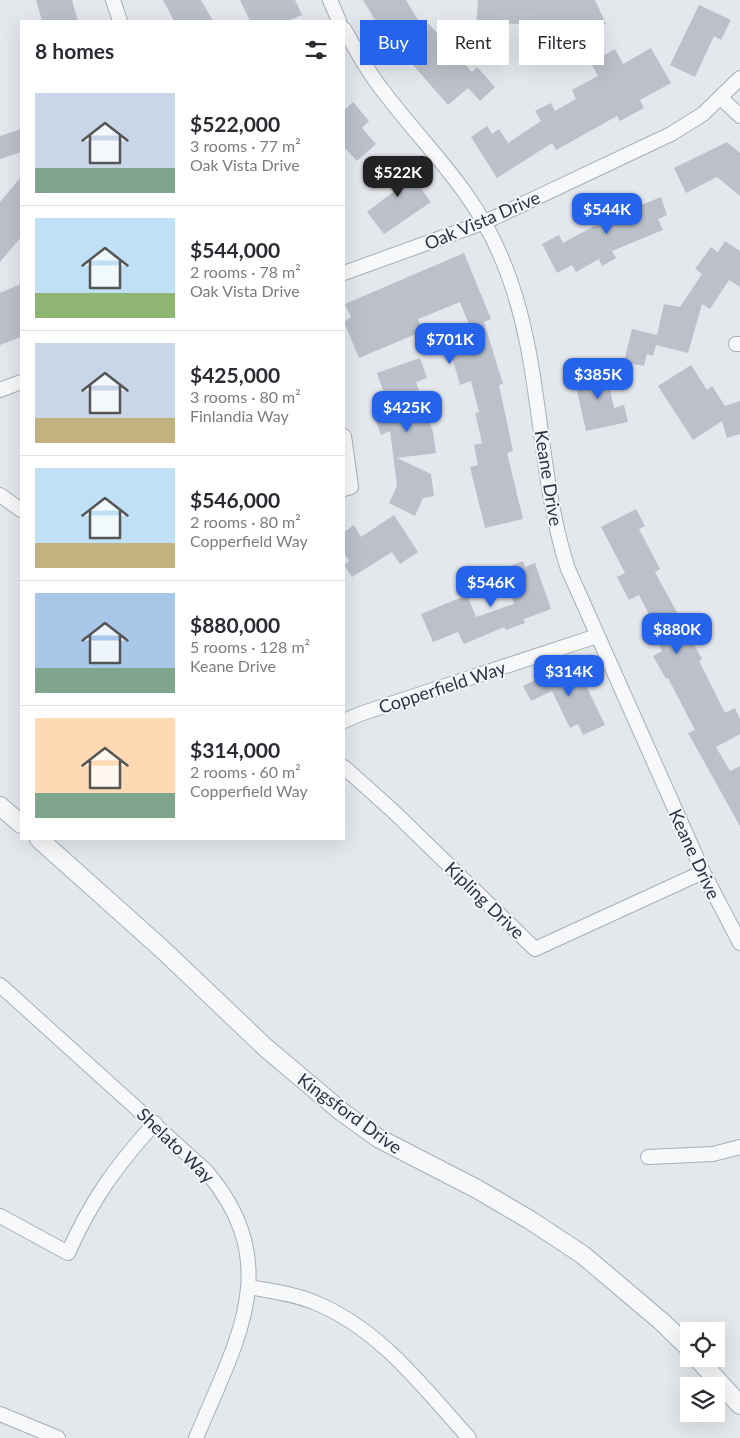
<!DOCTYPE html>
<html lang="en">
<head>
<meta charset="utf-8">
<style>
  body { margin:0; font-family:Lato,sans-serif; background:#f7f7f7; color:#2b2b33; height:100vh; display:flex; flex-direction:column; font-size:19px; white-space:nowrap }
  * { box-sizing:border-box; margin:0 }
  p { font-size:16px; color:#7c7c81 }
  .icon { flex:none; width:28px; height:28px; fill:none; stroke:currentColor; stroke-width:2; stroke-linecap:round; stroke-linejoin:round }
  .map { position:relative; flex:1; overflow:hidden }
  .drawer { position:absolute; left:20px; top:20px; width:325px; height:820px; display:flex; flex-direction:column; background:#fff; border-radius:0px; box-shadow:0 5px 20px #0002 }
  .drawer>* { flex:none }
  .guide { position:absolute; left:360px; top:20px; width:305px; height:45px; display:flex; gap:10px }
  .controls { position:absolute; left:680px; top:1322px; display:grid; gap:10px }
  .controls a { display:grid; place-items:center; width:45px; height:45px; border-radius:0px; background:#fff; box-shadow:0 5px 20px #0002; font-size:25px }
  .price { position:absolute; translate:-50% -42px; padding:0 11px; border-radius:10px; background:#2563eb; color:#fff; font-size:16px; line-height:32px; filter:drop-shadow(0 1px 2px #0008) }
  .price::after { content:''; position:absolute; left:50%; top:30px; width:15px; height:11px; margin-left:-8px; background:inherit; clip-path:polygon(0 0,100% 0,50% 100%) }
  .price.active { background:#222; color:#fff }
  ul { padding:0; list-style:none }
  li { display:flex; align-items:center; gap:15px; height:125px; padding:0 15px }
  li+li { border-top:1px solid #e1e1e2 }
  li span { display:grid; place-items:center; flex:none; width:140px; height:100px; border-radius:0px; color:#555 }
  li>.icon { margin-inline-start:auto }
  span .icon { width:60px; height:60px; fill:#fffc; stroke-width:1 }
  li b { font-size:21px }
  h2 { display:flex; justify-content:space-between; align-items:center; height:60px; padding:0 15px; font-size:21px }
  .pill { padding:0 18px; border-radius:0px; background:#fff; box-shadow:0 5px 20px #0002; font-size:18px; line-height:45px }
  .pill.active { background:#2563eb; color:#fff }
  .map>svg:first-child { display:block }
  .building { fill:#bbc0ca }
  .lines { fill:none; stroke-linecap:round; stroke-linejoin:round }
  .minor-casing { stroke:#a9aeb7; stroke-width:16 }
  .tertiary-casing { stroke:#a9aeb7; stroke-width:20 }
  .minor { stroke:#f7f8fa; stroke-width:14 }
  .tertiary { stroke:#f7f8fa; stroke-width:18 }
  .labels { text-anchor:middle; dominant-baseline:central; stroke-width:4; stroke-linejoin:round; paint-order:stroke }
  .street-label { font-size:18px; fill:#2b3445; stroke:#f4f6f9 }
</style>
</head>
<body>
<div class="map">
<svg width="740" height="1438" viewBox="0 0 740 1438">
  <rect width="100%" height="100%" fill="#e4e7ec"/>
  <g class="building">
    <path d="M36,0H72L78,21H42Z"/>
    <path d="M163,0H201L213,21H174Z"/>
    <path d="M240,0H295L302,15L288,21H250Z"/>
    <path d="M363,0H406L427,35L428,23L472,72L477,67L495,87L480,101L468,88L448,105L398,48L394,51Z"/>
    <path d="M478,0H595L606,24L590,31L586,21L550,37L544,25L498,23V31L476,30Z"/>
    <path d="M699,5L731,20L721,40L714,36L695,77L670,65Z"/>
    <path d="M651,48L671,83L640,100L644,108L620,121L617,116L556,150L552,143L497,178L471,137L487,126L492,134L499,129L508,143L541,121L535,111L551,103L555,111L576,99L572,90L598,76L591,63L615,49L623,64Z"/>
    <path d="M353,102L369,121L362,128L376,144L357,161L344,147V110Z"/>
    <path d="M21,129V152L0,159V136Z"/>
    <path d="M727,142L740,153V196L717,177L686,193L674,168Z"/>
    <path d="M397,157L431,202L384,234L367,212L393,192L378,172Z"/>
    <path d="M21,177V237L0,262V202Z"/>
    <path d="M629,196L634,208L661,197L667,215L658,219L663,230L612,251L616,258L602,266L599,259L576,272L572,265L557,273L542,244L559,235L563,243L609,218L604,206Z"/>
    <path d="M725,241L740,251V287L729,280L710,309L702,304L688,353L656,345L653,356L647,354L644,366L624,362L632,329L657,335L664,304L680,307L702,274L695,269L711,247L718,252Z"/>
    <path d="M464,253L491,319L484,322L503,384L499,385L513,451L507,453L523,519L485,528L470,467L478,465L474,445L482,443L475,413L479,412L471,381L460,385L447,339L472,332L460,302L418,319L423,331L359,358L344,322L351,317L345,304Z"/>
    <path d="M21,284V337L0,345V293Z"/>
    <path d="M420,358L427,378L416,382L433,432L436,453L397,458L431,474L434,496L423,498L415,516L389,503L397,486L390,431L381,435L373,413L389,407L377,373Z"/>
    <path d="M605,365L614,408L624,405L628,422L586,431L573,373Z"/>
    <path d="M691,365L707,390L712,386L725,406L740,401V434L727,438L722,421L693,440L658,386Z"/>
    <path d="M636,509L645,526L639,529L660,569L655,572L702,659L699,661L725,713L735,708L740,719V734L716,747L730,771L740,766V826L688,733L695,730L668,678L666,679L653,656L662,651L648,624L653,622L639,595L629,600L617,577L625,573L601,527Z"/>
    <path d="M394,515L418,552L400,564L392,552L352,577L344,565L349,561L344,553V532L354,525L361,537Z"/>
    <path d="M523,561L525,567L535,563L551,609L524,619L525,623L506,630L504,627L464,644L458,632L433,642L421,614L467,595L476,617L514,604L502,569Z"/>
    <path d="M574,661L605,725L583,735L578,724L570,728L552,691L531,701L523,686Z"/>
  </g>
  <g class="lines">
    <g class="minor-casing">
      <g id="minor">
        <path d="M113,0L120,21"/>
        <path d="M330,0L339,21"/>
        <path d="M344,29C357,52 370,75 387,96C430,152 474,191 502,259C544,358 535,468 568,569L703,872L740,943"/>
        <path d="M721,98L740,116"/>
        <path d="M344,273L485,222L671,134L703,114L740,78"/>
        <path d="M736,344H740"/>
        <path d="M0,390L21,382"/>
        <path d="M344,436L351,487L344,489"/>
        <path d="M0,495L21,510"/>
        <path d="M344,721L360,714L597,636"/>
        <path d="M344,767L393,811L535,949L703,872"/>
        <path d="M0,985L206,1171C286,1265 236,1341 196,1438"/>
        <path d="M648,1157L713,1154L740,1147"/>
        <path d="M0,1216L68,1253C92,1199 116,1166 155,1123"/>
        <path d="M249,1287C271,1291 295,1294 316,1303C381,1330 423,1387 469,1438"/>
        <path d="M0,1414L58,1438"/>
      </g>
    </g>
    <g class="tertiary-casing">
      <g id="tertiary">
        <path d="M0,806L21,824"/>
        <path d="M39,839L162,949L266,1048L342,1112L378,1138L477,1189L530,1220L583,1255L661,1321L689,1348"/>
        <path d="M698,1359L740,1405"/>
      </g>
    </g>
    <use href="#minor" class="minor"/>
    <use href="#tertiary" class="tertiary"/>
  </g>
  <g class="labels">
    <g class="street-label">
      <text transform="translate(482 220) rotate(-23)">Oak Vista Drive</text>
      <text transform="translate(549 478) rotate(81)">Keane Drive</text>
      <text transform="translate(442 687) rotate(-18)">Copperfield Way</text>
      <text transform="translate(695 854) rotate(65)">Keane Drive</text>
      <text transform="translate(485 900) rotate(44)">Kipling Drive</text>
      <text transform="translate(350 1113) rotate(36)">Kingsford Drive</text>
      <text transform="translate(176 1145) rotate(44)">Shelato Way</text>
    </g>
  </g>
</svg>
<div class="controls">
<a><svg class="icon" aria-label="locate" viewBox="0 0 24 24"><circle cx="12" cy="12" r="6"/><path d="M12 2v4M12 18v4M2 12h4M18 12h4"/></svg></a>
<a><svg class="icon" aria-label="layers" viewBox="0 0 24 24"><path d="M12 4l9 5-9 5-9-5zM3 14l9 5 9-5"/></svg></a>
</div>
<b class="price active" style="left:398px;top:198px">$522K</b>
<b class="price" style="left:607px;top:235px">$544K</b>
<b class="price" style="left:450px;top:365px">$701K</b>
<b class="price" style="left:598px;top:400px">$385K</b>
<b class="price" style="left:407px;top:433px">$425K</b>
<b class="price" style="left:491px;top:608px">$546K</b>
<b class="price" style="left:677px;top:655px">$880K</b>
<b class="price" style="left:569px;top:697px">$314K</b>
<div class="guide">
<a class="pill active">Buy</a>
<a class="pill">Rent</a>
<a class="pill">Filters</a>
</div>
<section class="drawer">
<h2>8 homes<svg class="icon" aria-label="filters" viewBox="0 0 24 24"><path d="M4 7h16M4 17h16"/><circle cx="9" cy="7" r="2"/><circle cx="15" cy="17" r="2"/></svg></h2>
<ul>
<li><span style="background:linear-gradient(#c9d6e8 75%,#7fa58c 0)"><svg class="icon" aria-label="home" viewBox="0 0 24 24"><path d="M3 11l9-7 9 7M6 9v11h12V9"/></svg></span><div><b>$522,000</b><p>3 rooms · 77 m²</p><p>Oak Vista Drive</p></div></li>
<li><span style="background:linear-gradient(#bfe0f5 75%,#8fb573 0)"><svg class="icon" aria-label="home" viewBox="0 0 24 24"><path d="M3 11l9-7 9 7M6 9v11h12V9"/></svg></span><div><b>$544,000</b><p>2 rooms · 78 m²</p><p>Oak Vista Drive</p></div></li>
<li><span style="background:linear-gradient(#c9d6e8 75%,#c2b280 0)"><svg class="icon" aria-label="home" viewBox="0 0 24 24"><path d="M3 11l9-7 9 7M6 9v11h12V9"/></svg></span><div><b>$425,000</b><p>3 rooms · 80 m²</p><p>Finlandia Way</p></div></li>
<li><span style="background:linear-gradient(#bfe0f5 75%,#c2b280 0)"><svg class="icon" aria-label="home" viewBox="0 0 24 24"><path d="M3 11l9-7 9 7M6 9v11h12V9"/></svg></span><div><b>$546,000</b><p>2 rooms · 80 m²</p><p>Copperfield Way</p></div></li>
<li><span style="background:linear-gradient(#a9c7e8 75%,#7fa58c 0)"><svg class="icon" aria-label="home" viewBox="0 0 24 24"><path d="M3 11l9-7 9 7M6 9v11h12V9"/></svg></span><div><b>$880,000</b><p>5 rooms · 128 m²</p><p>Keane Drive</p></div></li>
<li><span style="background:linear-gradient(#ffd9b3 75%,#7fa58c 0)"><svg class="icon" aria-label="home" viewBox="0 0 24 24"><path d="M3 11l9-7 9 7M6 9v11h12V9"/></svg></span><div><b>$314,000</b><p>2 rooms · 60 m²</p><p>Copperfield Way</p></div></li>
</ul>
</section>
</div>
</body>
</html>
